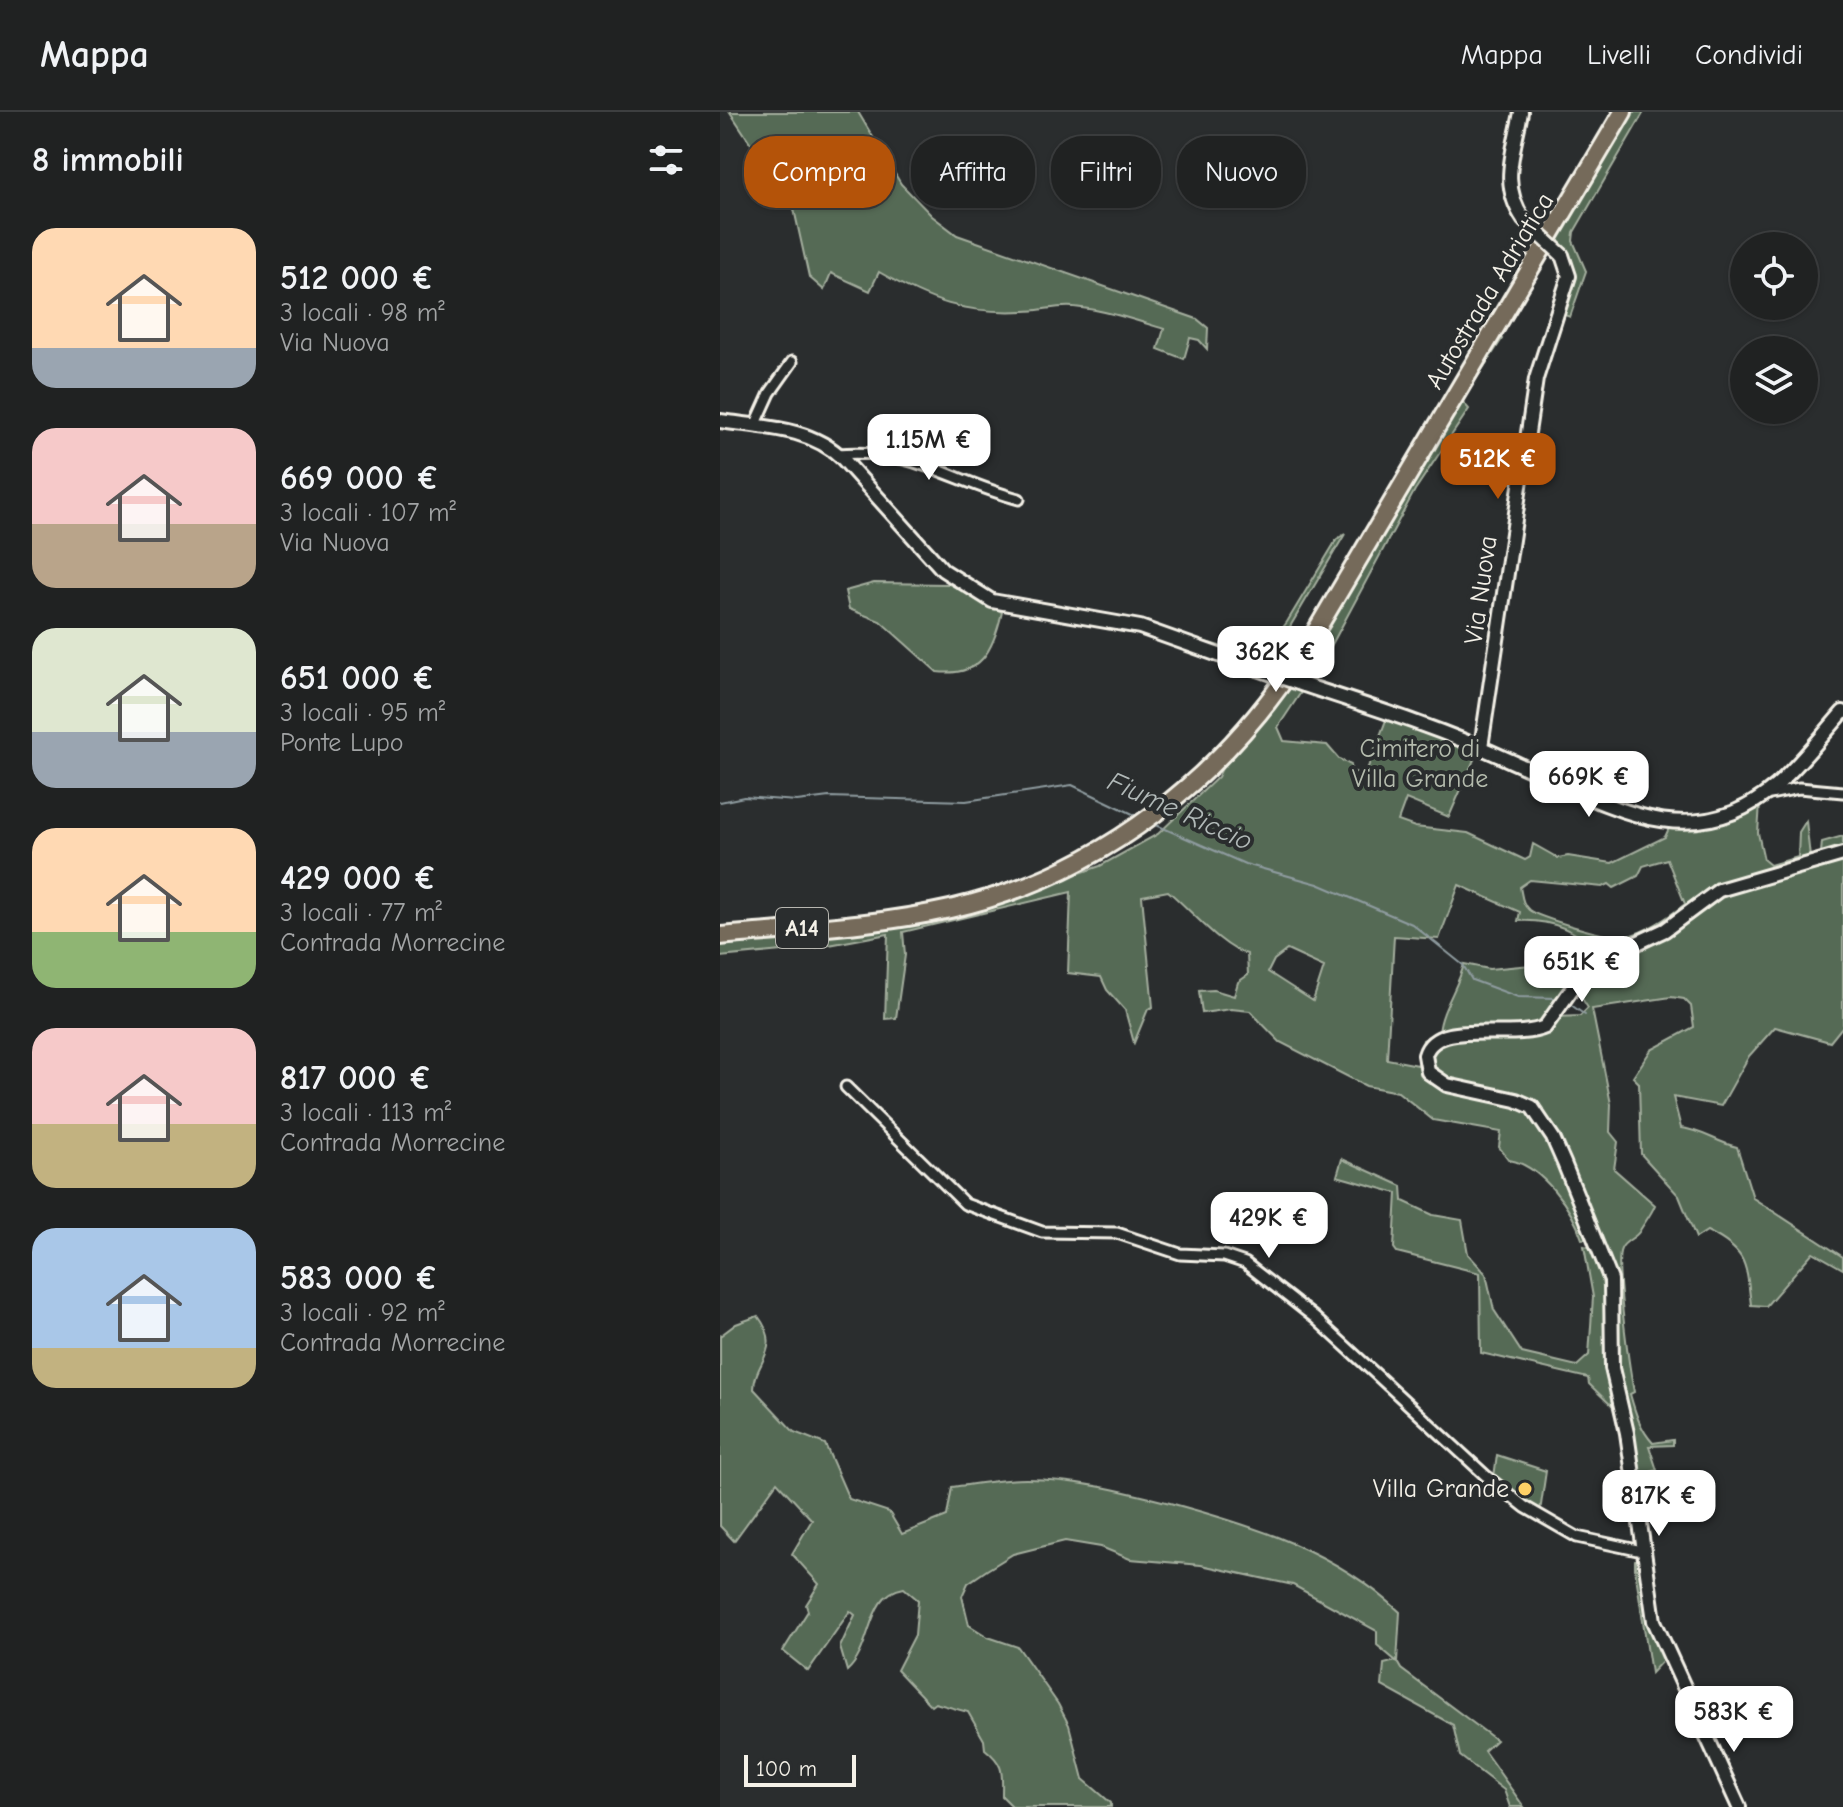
<!DOCTYPE html>
<html lang="it">
<head>
<meta charset="utf-8">
<style>
  body { margin:0; font-family:"Comic Neue",sans-serif; background:#2d2f2f; color:#f1f3f6; height:100vh; display:flex; flex-direction:column; font-size:30px; white-space:nowrap }
  * { box-sizing:border-box; margin:0 }
  p { font-size:26px; color:#a2a4a5 }
  .icon { flex:none; width:44px; height:44px; fill:none; stroke:currentColor; stroke-width:2; stroke-linecap:round; stroke-linejoin:round }
  .map { position:relative; flex:1; overflow:hidden }
  .side { display:flex; flex-direction:column; background:#202222; width:720px }
  .side>* { flex:none }
  .hud { position:absolute; left:24px; top:24px; width:760px; height:72px; display:flex; gap:16px }
  .buttons { position:absolute; left:1010px; top:120px; display:grid; gap:16px }
  .buttons a { display:grid; place-items:center; width:88px; height:88px; border-radius:50%; background:#202222; box-shadow:0 2px 6px #0004,0 0 0 2px #3d3f40; font-size:40px }
  .scale { position:absolute; left:24px; bottom:20px; width:112px; box-sizing:border-box; padding-left:8px; border:4px solid #f4f1e8; border-top:0; font-size:22px; line-height:28px; white-space:nowrap; color:#f4f1e8; -webkit-text-stroke:6px #2a2d2e; paint-order:stroke }
  .price { position:absolute; translate:-50% -68px; padding:0 18px; border-radius:16px; background:#fff; color:#222; font-size:26px; line-height:52px; filter:drop-shadow(0 2px 4px #0008) }
  .price::after { content:''; position:absolute; left:50%; top:48px; width:24px; height:18px; margin-left:-12px; background:inherit; clip-path:polygon(0 0,100% 0,50% 100%) }
  .price.current { background:#b45309; color:#fff }
  ul { padding:0; list-style:none }
  li { display:flex; align-items:center; gap:24px; height:200px; padding:0 32px }
  li span { display:grid; place-items:center; flex:none; width:224px; height:160px; border-radius:24px; color:#555 }
  li>.icon { margin-inline-start:auto }
  span .icon { width:96px; height:96px; fill:#fffc; stroke-width:1 }
  li b { font-size:34px }
  h2 { display:flex; justify-content:space-between; align-items:center; height:96px; padding:0 32px; font-size:34px }
  .pill { padding:0 28px; border-radius:32px; background:#202222; box-shadow:0 2px 6px #0004,0 0 0 2px #3d3f40; font-size:28px; line-height:72px }
  .pill.current { background:#b45309; color:#fff }
  header { display:flex; align-items:center; gap:48px; box-sizing:border-box; height:112px; padding:0 40px; background:#202222; border-bottom:2px solid #3d3f40 }
  header strong { font-size:38px }
  nav { display:flex; gap:44px; margin-inline-start:auto; font-size:28px }
  main { display:flex; flex:1; min-height:0 }
  .map>svg:first-child { display:block }
  .green { fill:#556a55; stroke:#a4ae9e; stroke-width:2; fill-rule:evenodd }
  .lines { fill:none; stroke-linecap:round; stroke-linejoin:round }
  .stream { stroke:#8f9ca0; stroke-width:2 }
  .street-casing { stroke:#f4f1e8; stroke-width:15 }
  .secondary-casing { stroke:#f4f1e8; stroke-width:18 }
  .highway-casing { stroke:#f4f1e8; stroke-width:22 }
  .street { stroke:#2a2d2e; stroke-width:9 }
  .secondary { stroke:#2a2d2e; stroke-width:12 }
  .highway { stroke:#746a5a; stroke-width:16 }
  .secondary-bridge-casing { stroke:#f4f1e8; stroke-width:18; stroke-linecap:butt }
  .secondary-bridge { stroke:#2a2d2e; stroke-width:12 }
  .poi-dot { fill:#ffd166; stroke:#2a2d2e; stroke-width:3 }
  .labels { text-anchor:middle; dominant-baseline:central; stroke-width:8; stroke-linejoin:round; paint-order:stroke }
  .shield { fill:#2a2d2e; stroke:#b7b6b0; stroke-width:2 }
  .shield-label { font-size:24px; font-weight:bold; fill:#f4f1e8 }
  .street-label { font-size:26px; fill:#f4f1e8; stroke:#2a2d2e }
  .park-label { font-size:26px; fill:#b4bbad; stroke:#2a2d2e }
  .poi-label { font-size:26px; fill:#f4f1e8; stroke:#2a2d2e; text-anchor:end }
  .water-label { font-size:28px; font-style:italic; fill:#b1b9b8; stroke:#2a2d2e }
</style>
</head>
<body>
<header>
<strong>Mappa</strong>
<nav><a>Mappa</a><a>Livelli</a><a>Condividi</a></nav>
</header>
<main>
<section class="side">
<h2>8 immobili<svg class="icon" aria-label="filters" viewBox="0 0 24 24"><path d="M4 7h16M4 17h16"/><circle cx="9" cy="7" r="2"/><circle cx="15" cy="17" r="2"/></svg></h2>
<ul>
<li><span style="background:linear-gradient(#ffd9b3 75%,#9aa5b1 0)"><svg class="icon" aria-label="home" viewBox="0 0 24 24"><path d="M3 11l9-7 9 7M6 9v11h12V9"/></svg></span><div><b>512 000 €</b><p>3 locali · 98 m²</p><p>Via Nuova</p></div></li>
<li><span style="background:linear-gradient(#f6c9c9 60%,#b9a48a 0)"><svg class="icon" aria-label="home" viewBox="0 0 24 24"><path d="M3 11l9-7 9 7M6 9v11h12V9"/></svg></span><div><b>669 000 €</b><p>3 locali · 107 m²</p><p>Via Nuova</p></div></li>
<li><span style="background:linear-gradient(#dfe7d0 65%,#9aa5b1 0)"><svg class="icon" aria-label="home" viewBox="0 0 24 24"><path d="M3 11l9-7 9 7M6 9v11h12V9"/></svg></span><div><b>651 000 €</b><p>3 locali · 95 m²</p><p>Ponte Lupo</p></div></li>
<li><span style="background:linear-gradient(#ffd9b3 65%,#8fb573 0)"><svg class="icon" aria-label="home" viewBox="0 0 24 24"><path d="M3 11l9-7 9 7M6 9v11h12V9"/></svg></span><div><b>429 000 €</b><p>3 locali · 77 m²</p><p>Contrada Morrecine</p></div></li>
<li><span style="background:linear-gradient(#f6c9c9 60%,#c2b280 0)"><svg class="icon" aria-label="home" viewBox="0 0 24 24"><path d="M3 11l9-7 9 7M6 9v11h12V9"/></svg></span><div><b>817 000 €</b><p>3 locali · 113 m²</p><p>Contrada Morrecine</p></div></li>
<li><span style="background:linear-gradient(#a9c7e8 75%,#c2b280 0)"><svg class="icon" aria-label="home" viewBox="0 0 24 24"><path d="M3 11l9-7 9 7M6 9v11h12V9"/></svg></span><div><b>583 000 €</b><p>3 locali · 92 m²</p><p>Contrada Morrecine</p></div></li>
</ul>
</section>
<div class="map">
<svg width="1123" height="1695" viewBox="0 0 1123 1695">
  <rect width="100%" height="100%" fill="#2a2d2e"/>
  <filter id="ink" filterUnits="userSpaceOnUse"><feTurbulence type="fractalNoise" baseFrequency=".0125" numOctaves="2"/><feDisplacementMap in="SourceGraphic" scale="16" xChannelSelector="R" yChannelSelector="G"/><feConvolveMatrix kernelMatrix="1 2 1 2 8 2 1 2 1" color-interpolation-filters="sRGB"/></filter>
  <g filter="url(#ink)">
    <g class="green">
      <path d="M10,0H138L181,72L212,104L237,123L477,207L488,216L487,237L479,228L470,226L464,247L438,237L444,217C415,208 385,198 354,195C338,193 321,199 305,199C244,202 211,190 159,160L150,179L111,161L104,178L89,165L74,97Z"/>
      <path d="M909,0H924L854,120L853,129L866,159L850,205L842,202L852,169L832,127Z"/>
      <path d="M778,224L782,227L742,289L749,297L695,378L609,538L558,615L564,629L607,633L619,647L631,653V659L645,663L668,603L759,636L729,705L686,687L678,709L695,715L748,721L805,748L810,745L813,732L838,746L848,744L892,751L945,725L950,714L1004,712L1040,691L1038,721L1044,748L1050,753L1078,745L1079,720L1086,709L1090,745L1002,773L944,815L880,842L831,902L814,916L719,921L705,961L804,995L825,1012L872,1126L862,1127C853,1098 821,1053 789,1048L779,1035L781,1020L713,1008L678,980L646,974L560,930L530,899L511,897L482,901L479,879L494,878L514,884L518,870L528,863L527,842C504,838 469,796 448,779L422,784L433,895L428,897L414,931L405,898L387,878L381,865L348,861L351,780L183,820L185,843L176,906L165,907L168,822L93,836L0,845V831L299,782L380,754L438,722L498,665L505,649L549,602L588,547ZM947,747L965,792C947,806 927,820 904,825C893,828 818,805 809,798C802,792 802,784 800,775L810,768L883,775L889,772L894,776L918,764L923,754ZM739,773L800,800L798,809C828,807 853,816 876,837C862,845 853,861 835,865L811,853L769,857L744,852C738,876 721,897 719,921L703,928L698,953L667,947L674,824L719,827ZM567,838L604,855L593,889L548,860L554,848Z"/>
      <path d="M625,422L546,555L442,517L533,544L553,529L567,510L617,427Z"/>
      <path d="M154,471L229,472L282,500C273,539 261,565 217,560L160,509L129,497L125,479Z"/>
      <path d="M1123,724V914L1110,930L1055,915L1029,944L1001,994L953,985L961,1016C985,1019 995,1030 1017,1035L1033,1086L1123,1145V1157L1093,1140L1046,1194L1031,1193C1026,1150 1027,1139 987,1119L976,1126L959,1084L921,1042L919,971L913,965L931,938L974,915L971,894L964,887L951,885L872,897L891,992L890,1020L898,1030L894,1057L935,1093C931,1103 924,1111 919,1120C914,1127 904,1129 901,1137C894,1150 910,1260 914,1280L910,1282C915,1300 920,1317 933,1331L953,1328V1333L929,1334L937,1358L918,1364L899,1282L895,1175L825,1004L722,966L713,958L711,943L725,927L786,925L836,905L860,904L868,896L861,885L875,860L993,785L1100,751L1102,730Z"/>
      <path d="M622,1047L682,1074L683,1089L713,1103L742,1108L748,1142L766,1162L774,1198L802,1241L857,1254L869,1243L873,1185L864,1134L874,1136C893,1191 881,1242 896,1298L869,1272L868,1266L761,1241L760,1161L677,1140L674,1136L677,1081L617,1064Z"/>
      <path d="M38,1204C64,1238 34,1249 34,1277L74,1320L105,1332L129,1387L169,1400L182,1422L227,1404L232,1375C256,1372 282,1367 306,1367C355,1367 403,1379 450,1391C535,1414 615,1439 680,1500L677,1550L681,1557L776,1628L764,1639L804,1695H790L784,1678L740,1644L733,1613L662,1574L664,1552L676,1549L657,1533V1519L573,1473L481,1453L410,1447L381,1435L345,1429L293,1442L267,1458L248,1471L242,1484L249,1513L268,1525L298,1535L338,1592L349,1613L363,1667L391,1691V1695H293L282,1684C282,1661 285,1653 265,1637L264,1628L248,1600L215,1591L211,1594L177,1558L195,1523L198,1488L184,1476C145,1482 154,1535 127,1559L120,1535L135,1503L130,1499L88,1559L63,1539L88,1499L86,1493L99,1472L72,1442L92,1408L57,1370L14,1429L0,1414V1224L16,1212Z"/>
      <path d="M777,1343L826,1359L820,1400L774,1365Z"/>
      <path d="M921,1447L945,1546L931,1561L915,1457V1448Z"/>
    </g>
    <g class="lines">
      <g class="stream">
        <path d="M0,690L24,685L77,689L109,685L246,689L352,673L417,704"/>
        <path d="M434,712L525,752L598,772L692,812L743,853L752,868L798,885L837,886"/>
        <path d="M847,890L865,903"/>
      </g>
      <g class="street-casing">
        <g id="street">
          <path d="M35,314L50,281L72,250"/>
          <path d="M118,342C195,336 230,369 299,387"/>
          <path d="M1050,682L1079,676L1123,680"/>
          <path d="M126,975L245,1092L322,1120L397,1121L460,1142L504,1144L525,1151L595,1206L765,1363L805,1395L857,1425L922,1439"/>
        </g>
      </g>
      <g class="secondary-casing">
        <g id="secondary">
          <path d="M801,0C794,40 779,72 804,108"/>
          <path d="M0,309C42,315 91,315 123,347L223,458L272,489L420,515L538,557"/>
          <path d="M584,573C655,596 724,618 791,649C878,687 968,751 1057,673C1081,651 1102,624 1123,600"/>
          <path d="M761,635L816,267L849,164L842,143"/>
          <path d="M1019,1695L934,1509L907,1321L892,1256L891,1168L844,1051L833,1026L812,995L796,988L727,973L708,960L705,943C716,905 792,930 825,915L868,854L945,818L999,778L1123,742"/>
        </g>
      </g>
      <g class="highway-casing">
        <path id="highway" d="M0,824C76,817 154,814 230,797C382,763 505,664 587,534L903,0"/>
      </g>
      <use href="#street" class="street"/>
      <use href="#secondary" class="secondary"/>
      <use href="#highway" class="highway"/>
      <g class="secondary-bridge-casing">
        <g id="secondary-bridge">
          <path d="M804,108L842,143"/>
          <path d="M538,557L584,573"/>
        </g>
      </g>
      <use href="#secondary-bridge" class="secondary-bridge"/>
    </g>
  </g>
  <circle class="poi-dot" cx="805" cy="1377" r="8"/>
  <g class="labels">
    <rect class="shield" x="56" y="796" width="52" height="40" rx="6"/>
    <g class="shield-label">
      <text x="82" y="816">A14</text>
    </g>
    <g class="street-label">
      <text transform="translate(770 179) rotate(-59)">Autostrada Adriatica</text>
      <text transform="translate(761 478) rotate(-82)">Via Nuova</text>
    </g>
    <g class="park-label">
      <text x="700" y="637">Cimitero di<tspan x="700" dy="30">Villa Grande</tspan></text>
    </g>
    <g class="poi-label">
      <text x="789" y="1377">Villa Grande</text>
    </g>
    <g class="water-label">
      <text transform="translate(460 699) rotate(24)">Fiume Riccio</text>
    </g>
  </g>
</svg>
<div class="buttons">
<a><svg class="icon" aria-label="locate" viewBox="0 0 24 24"><circle cx="12" cy="12" r="6"/><path d="M12 2v4M12 18v4M2 12h4M18 12h4"/></svg></a>
<a><svg class="icon" aria-label="layers" viewBox="0 0 24 24"><path d="M12 4l9 5-9 5-9-5zM3 14l9 5 9-5"/></svg></a>
</div>
<div class="scale">100 m</div>
<b class="price" style="left:209px;top:370px">1.15M €</b>
<b class="price current" style="left:778px;top:389px">512K €</b>
<b class="price" style="left:556px;top:582px">362K €</b>
<b class="price" style="left:869px;top:707px">669K €</b>
<b class="price" style="left:862px;top:892px">651K €</b>
<b class="price" style="left:549px;top:1148px">429K €</b>
<b class="price" style="left:939px;top:1426px">817K €</b>
<b class="price" style="left:1014px;top:1642px">583K €</b>
<div class="hud">
<a class="pill current">Compra</a>
<a class="pill">Affitta</a>
<a class="pill">Filtri</a>
<a class="pill">Nuovo</a>
</div>
</div>
</main>
</body>
</html>
